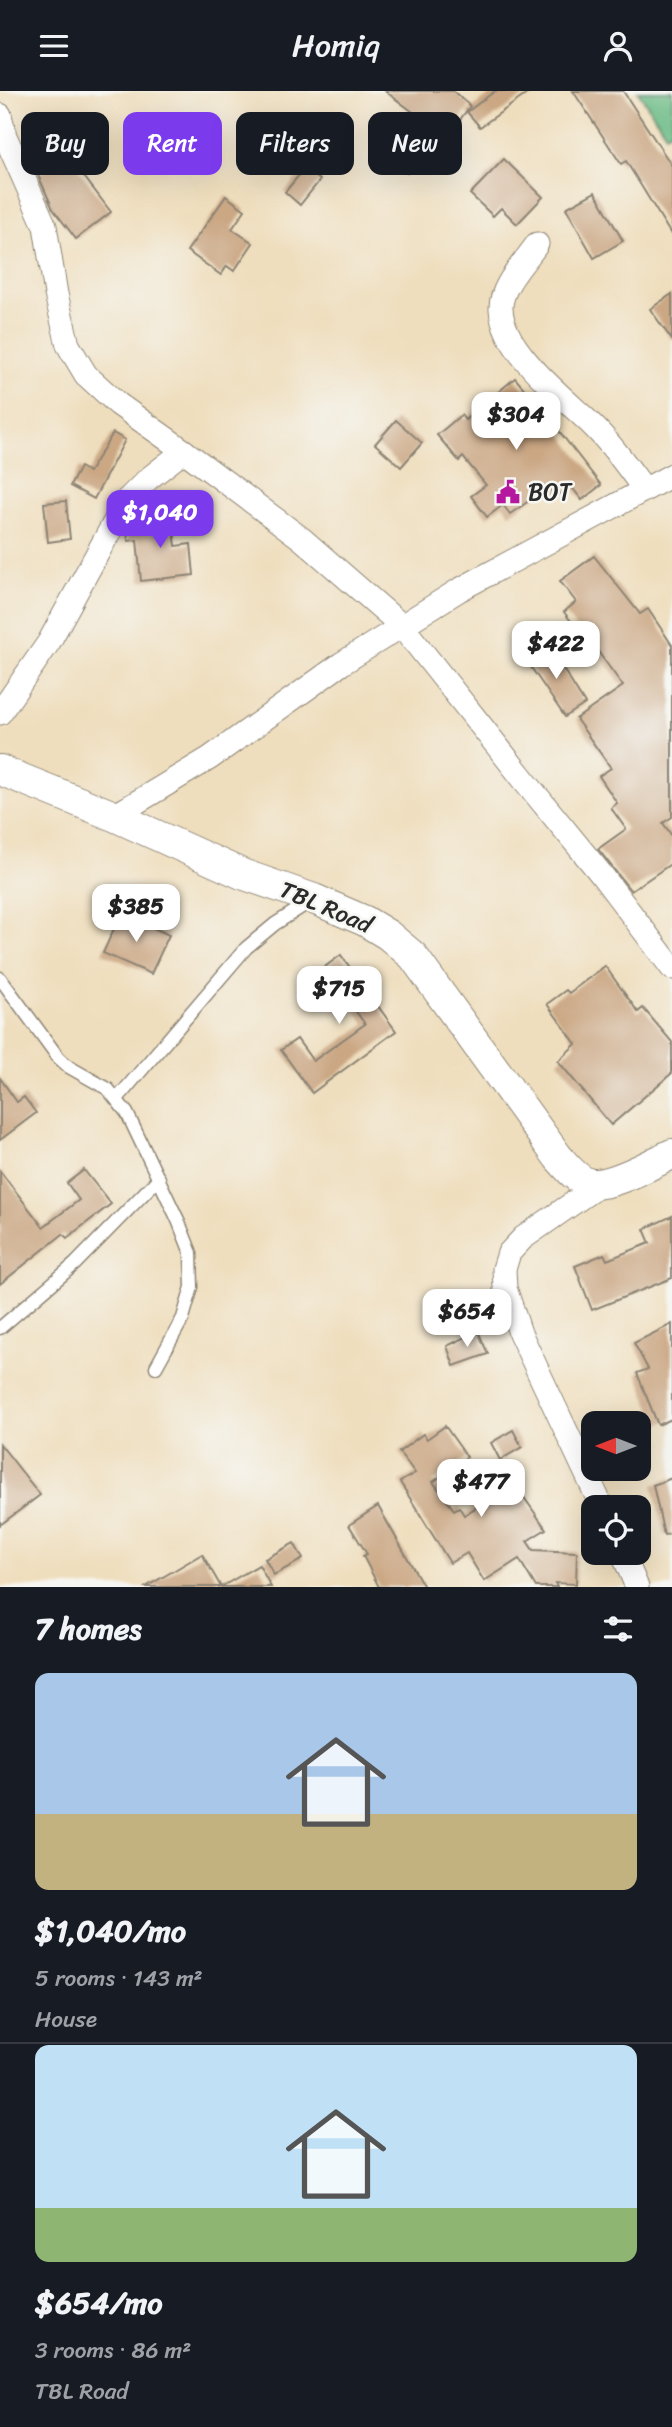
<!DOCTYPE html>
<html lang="en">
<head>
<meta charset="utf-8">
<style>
  body { margin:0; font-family:Sriracha,sans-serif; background:#242831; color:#f1f3f6; height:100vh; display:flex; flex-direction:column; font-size:26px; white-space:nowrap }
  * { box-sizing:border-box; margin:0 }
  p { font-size:23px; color:#9ea1a6 }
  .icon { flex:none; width:38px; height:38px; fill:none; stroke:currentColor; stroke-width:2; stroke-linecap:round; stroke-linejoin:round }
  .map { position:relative; height:1496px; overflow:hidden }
  .panel { display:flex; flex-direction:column; background:#171b24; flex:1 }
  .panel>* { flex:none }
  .hud { position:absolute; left:21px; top:21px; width:630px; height:63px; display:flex; gap:14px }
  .needle { width:46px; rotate:270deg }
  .fabs { position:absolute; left:581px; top:1320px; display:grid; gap:14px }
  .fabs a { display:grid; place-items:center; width:70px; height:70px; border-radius:14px; background:#171b24; box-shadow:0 7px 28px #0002; font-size:35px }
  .price { position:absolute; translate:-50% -60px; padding:0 16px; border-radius:14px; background:#fff; color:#222; font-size:23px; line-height:46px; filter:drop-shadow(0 2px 4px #0008) }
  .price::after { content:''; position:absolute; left:50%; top:42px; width:21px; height:16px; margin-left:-10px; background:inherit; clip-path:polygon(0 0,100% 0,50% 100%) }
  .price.active { background:#7c3aed; color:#fff }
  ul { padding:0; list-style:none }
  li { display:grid; align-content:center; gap:14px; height:371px; padding:0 35px }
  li+li { border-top:2px solid #363941 }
  li span { display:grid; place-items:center; height:217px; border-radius:14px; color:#555 }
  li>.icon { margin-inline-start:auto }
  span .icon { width:126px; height:126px; fill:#fffc; stroke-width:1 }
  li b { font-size:30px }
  h2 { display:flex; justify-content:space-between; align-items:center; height:84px; padding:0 35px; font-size:30px }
  .pill { padding:0 24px; border-radius:14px; background:#171b24; box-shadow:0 7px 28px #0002; font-size:24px; line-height:63px }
  .pill.active { background:#7c3aed; color:#fff }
  header { display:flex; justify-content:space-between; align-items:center; height:91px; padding:0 35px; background:#171b24; font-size:32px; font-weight:600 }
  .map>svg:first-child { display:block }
  .forest { fill:#6dbc86; stroke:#4c7458; stroke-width:2 }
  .building { fill:#cba784 }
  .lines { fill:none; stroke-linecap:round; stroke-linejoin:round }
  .service-casing { stroke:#8d8474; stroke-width:15 }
  .minor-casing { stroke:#8d8474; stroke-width:25 }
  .tertiary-casing { stroke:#8d8474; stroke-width:32 }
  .service { stroke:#fff; stroke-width:12 }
  .minor { stroke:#fff; stroke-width:23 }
  .tertiary { stroke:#fff; stroke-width:30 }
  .labels { text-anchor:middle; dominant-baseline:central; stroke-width:5; stroke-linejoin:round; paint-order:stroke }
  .poi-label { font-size:24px; fill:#2b2b2b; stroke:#f6f6f2; text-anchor:start }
  .street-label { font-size:24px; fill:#2b2b2b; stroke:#f6f6f2 }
</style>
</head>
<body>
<header><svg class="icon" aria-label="menu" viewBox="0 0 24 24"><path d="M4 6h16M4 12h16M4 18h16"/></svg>Homiq<svg class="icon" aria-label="person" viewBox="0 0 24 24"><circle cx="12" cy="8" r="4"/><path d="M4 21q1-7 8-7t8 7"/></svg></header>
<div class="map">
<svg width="672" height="1496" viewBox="0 0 672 1496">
  <rect width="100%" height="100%" fill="#f6f6f2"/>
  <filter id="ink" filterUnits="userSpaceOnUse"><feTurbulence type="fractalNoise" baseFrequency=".0143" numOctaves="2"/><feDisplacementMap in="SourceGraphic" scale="14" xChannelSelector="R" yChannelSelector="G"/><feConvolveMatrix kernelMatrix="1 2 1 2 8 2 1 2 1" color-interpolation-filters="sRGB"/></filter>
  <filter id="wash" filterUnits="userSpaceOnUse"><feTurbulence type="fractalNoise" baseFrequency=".00686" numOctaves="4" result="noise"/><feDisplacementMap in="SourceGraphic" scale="28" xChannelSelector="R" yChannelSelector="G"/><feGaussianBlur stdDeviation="1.57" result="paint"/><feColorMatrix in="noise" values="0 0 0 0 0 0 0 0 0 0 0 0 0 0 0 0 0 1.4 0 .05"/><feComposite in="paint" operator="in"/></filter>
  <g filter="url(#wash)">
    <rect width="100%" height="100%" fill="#efdebd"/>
    <path class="forest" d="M638,0H672V39L666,43Z"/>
    <g id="blocks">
      <g class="building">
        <path d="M385,0H453L470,15L425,76L418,70L407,82L392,67L414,45L410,41L421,27Z"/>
        <path d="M495,0H531L480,36L467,21Z"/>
        <path d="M573,0H623L672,75V145L626,70L621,73Z"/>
        <path d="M66,62L111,121L76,148L53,118L38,84Z"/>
        <path d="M504,68L543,106L517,133L501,117L493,125L470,103Z"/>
        <path d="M305,77L320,89L300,114L285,101Z"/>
        <path d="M595,101L623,150L594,167L566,117Z"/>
        <path d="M226,105L245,119L232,138L253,152L234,180L227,175L221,184L187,160Z"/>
        <path d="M672,203V249L650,218Z"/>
        <path d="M515,287L526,300L527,299L601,394L582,409L570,394L556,405L549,396L510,423L503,414L487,426L471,405L486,394L463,366L459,370L437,344L461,324L465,329Z"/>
        <path d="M396,329L422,352L401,376L375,353Z"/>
        <path d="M113,342L125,349L94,408L70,395L80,376L89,381Z"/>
        <path d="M66,410L70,448L48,451L44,412Z"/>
        <path d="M156,425L157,433L173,431L176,455L191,453L194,484L141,490L137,449L128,450L127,438L132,427Z"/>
        <path d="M594,465L640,523L648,518L672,554V726L663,732L672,745V772L631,800L598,758L626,738L611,717L617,712L599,685L611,677L576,628L623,595L586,544L583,546L564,521L576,511L560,490Z"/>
        <path d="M548,554L585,613L565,626L526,569Z"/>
        <path d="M121,822L169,844L151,883L103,862Z"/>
        <path d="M341,864L396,940L312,1002L281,959L297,948L313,970L365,933L338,896L313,915L299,895Z"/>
        <path d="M605,875L638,921L643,917L672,951V982L611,1034L558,970L576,953L547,913L566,899L569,902Z"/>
        <path d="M0,987L17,1011L24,1006L36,1022L0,1049Z"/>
        <path d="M84,1079L111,1113L67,1147L63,1143L0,1193V1080L43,1136L79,1109L67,1092Z"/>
        <path d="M672,1125V1187L592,1219L575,1175L604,1163L607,1169L650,1152L644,1138Z"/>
        <path d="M672,1233V1328L658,1334L637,1282L648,1278L634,1252Z"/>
        <path d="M478,1240L488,1263L454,1275L447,1255Z"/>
        <path d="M445,1335L467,1366L433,1391L454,1419L459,1416L464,1424L514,1392L546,1438L527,1450L533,1459L577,1461L576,1493L555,1492L557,1496H536L519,1468L484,1490L467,1462L450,1472L400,1391L415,1382L399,1361L423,1343L427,1348Z"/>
        <path d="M513,1339L522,1356L500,1369L491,1352Z"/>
        <path d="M0,1353L40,1404L0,1434Z"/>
        <path d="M672,1387V1443L664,1444L653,1394Z"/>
        <path d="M378,1415L424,1496H379L363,1465L367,1463L349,1434Z"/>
        <path d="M294,1452L303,1468L274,1484L265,1468Z"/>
        <path d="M202,1463L221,1496L259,1474L271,1496H146Z"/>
      </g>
    </g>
  </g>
  <g filter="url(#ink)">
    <use href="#blocks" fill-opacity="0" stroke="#8d8474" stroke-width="2"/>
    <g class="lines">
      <g class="service-casing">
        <g id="service">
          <path d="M0,887L58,966L69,976L108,998L127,1022L178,1129L191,1162L192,1196L183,1227L156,1276"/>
          <path d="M117,1008L246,857L275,833L311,810"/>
          <path d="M0,1237L75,1173L159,1087"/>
        </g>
      </g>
      <g class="minor-casing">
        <g id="minor">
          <path d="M0,24L5,45L45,135L56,203L68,254L86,284L118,313L184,360L302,448L402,535L524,689L601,783L672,877"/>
          <path d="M537,153C525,171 500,195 501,218C503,260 561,304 589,331C610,351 627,375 644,398"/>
          <path d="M0,622L49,551L126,410L148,388L184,360"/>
          <path d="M114,725L210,667L341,573L459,499L672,384"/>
          <path d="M599,1094L523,1147L509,1162L504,1178L505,1197L520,1242L602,1416"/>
          <path d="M622,1461L637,1496"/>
        </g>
      </g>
      <g class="tertiary-casing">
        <path id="tertiary" d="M0,679L114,725L242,783L314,808L365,830L388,844L413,865L558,1066C566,1075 576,1088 588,1092C608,1098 653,1072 672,1063"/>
      </g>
      <use href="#service" class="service"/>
      <use href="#minor" class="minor"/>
      <use href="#tertiary" class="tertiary"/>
    </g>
  </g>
  <defs>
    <g id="civic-bare" transform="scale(1.89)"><path d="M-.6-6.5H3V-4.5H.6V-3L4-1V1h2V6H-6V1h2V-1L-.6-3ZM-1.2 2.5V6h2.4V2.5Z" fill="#b5179e" stroke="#f6f6f2" stroke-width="2.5" paint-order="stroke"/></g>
  </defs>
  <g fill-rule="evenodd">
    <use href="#civic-bare" x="508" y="401"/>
  </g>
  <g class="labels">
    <g class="poi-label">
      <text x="528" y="401">BOT</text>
    </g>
    <g class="street-label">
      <text transform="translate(326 816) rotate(23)">TBL Road</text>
    </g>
  </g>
</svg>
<div class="fabs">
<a><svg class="needle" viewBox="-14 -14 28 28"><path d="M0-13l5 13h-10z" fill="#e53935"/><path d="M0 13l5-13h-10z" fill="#9ea1a6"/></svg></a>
<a><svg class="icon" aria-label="locate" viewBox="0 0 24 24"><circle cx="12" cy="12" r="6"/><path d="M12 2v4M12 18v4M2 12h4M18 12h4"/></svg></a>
</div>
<b class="price" style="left:516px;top:361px">$304</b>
<b class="price active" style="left:160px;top:459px">$1,040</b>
<b class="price" style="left:556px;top:590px">$422</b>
<b class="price" style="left:136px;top:853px">$385</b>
<b class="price" style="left:339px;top:935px">$715</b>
<b class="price" style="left:467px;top:1258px">$654</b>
<b class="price" style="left:481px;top:1428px">$477</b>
<div class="hud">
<a class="pill">Buy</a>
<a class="pill active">Rent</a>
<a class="pill">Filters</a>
<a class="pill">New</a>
</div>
</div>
<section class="panel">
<h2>7 homes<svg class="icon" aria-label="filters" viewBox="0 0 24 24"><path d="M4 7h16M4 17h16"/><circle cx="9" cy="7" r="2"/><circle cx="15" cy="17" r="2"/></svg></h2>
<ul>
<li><span style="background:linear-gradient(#a9c7e8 65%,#c2b280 0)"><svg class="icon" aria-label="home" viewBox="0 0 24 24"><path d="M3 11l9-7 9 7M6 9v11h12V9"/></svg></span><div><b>$1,040/mo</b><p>5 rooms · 143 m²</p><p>House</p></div></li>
<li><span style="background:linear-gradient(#bfe0f5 75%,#8fb573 0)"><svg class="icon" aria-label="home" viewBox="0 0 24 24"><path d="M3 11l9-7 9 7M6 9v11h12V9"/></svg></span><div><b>$654/mo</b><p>3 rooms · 86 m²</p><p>TBL Road</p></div></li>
</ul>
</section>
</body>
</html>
